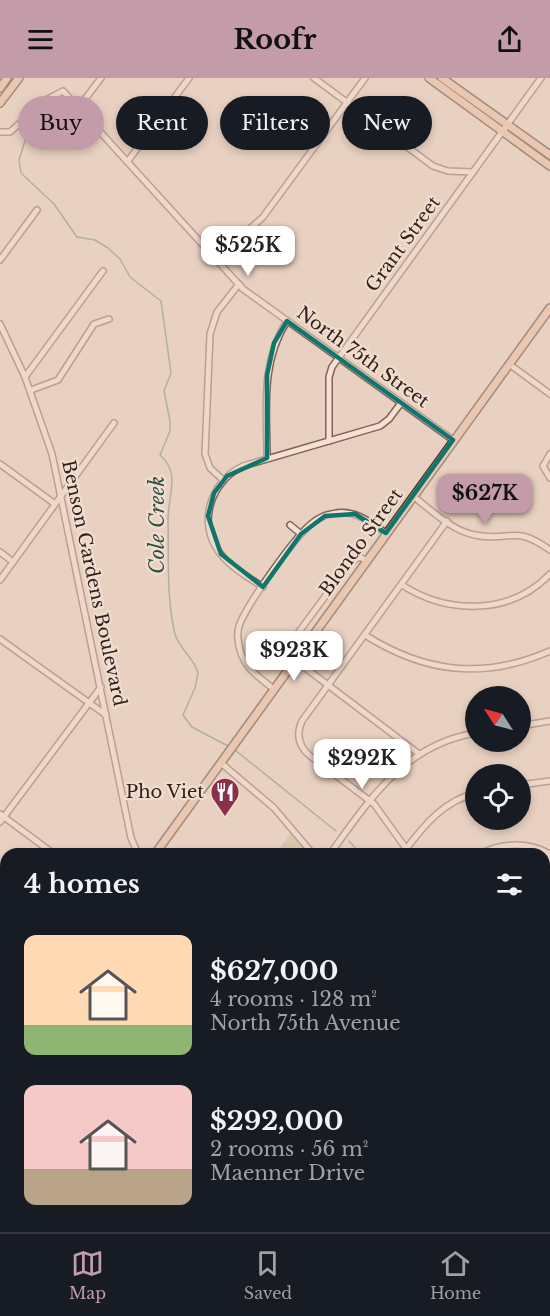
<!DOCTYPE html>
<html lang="en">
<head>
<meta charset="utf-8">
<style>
  body { margin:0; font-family:"Libre Baskerville",serif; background:#242831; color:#f1f3f6; height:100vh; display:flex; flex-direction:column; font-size:22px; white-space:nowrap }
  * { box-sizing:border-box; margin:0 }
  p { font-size:20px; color:#9ea1a6 }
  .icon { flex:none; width:33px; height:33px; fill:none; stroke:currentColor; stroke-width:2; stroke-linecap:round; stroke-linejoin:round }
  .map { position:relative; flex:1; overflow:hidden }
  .details { position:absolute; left:0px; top:770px; width:550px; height:386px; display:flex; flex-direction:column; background:#171b24; border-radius:18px 18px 0 0; box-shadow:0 3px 9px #0003 }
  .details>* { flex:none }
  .top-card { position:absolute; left:18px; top:18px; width:514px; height:54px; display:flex; gap:12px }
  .needle { width:39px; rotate:306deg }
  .tools { position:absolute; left:465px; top:608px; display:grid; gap:12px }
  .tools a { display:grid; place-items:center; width:66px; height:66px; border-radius:50%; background:#171b24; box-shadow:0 3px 9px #0003; font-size:30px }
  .price { position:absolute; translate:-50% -51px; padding:0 14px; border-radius:12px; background:#fff; color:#222; font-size:20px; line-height:39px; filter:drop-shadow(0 2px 3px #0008) }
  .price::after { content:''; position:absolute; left:50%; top:36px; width:18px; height:14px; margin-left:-9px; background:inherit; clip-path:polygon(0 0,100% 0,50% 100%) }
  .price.current { background:#c39ba9; color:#111 }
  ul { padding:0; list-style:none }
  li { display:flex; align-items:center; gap:18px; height:150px; padding:0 24px }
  li span { display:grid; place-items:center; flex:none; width:168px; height:120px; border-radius:12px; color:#555 }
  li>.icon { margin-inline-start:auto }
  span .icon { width:72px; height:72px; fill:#fffc; stroke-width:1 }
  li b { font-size:26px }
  h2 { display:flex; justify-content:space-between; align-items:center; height:72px; padding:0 24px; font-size:26px }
  .pill { padding:0 21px; border-radius:27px; background:#171b24; box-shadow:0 3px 9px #0003; font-size:21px; line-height:54px }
  .pill.current { background:#c39ba9; color:#111 }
  header { display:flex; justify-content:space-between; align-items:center; height:78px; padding:0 24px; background:#c39ba9; color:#111; font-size:27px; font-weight:800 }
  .tab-bar { display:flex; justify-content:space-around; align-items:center; height:84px; border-top:2px solid #363941; background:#171b24; font-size:16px; color:#9ea1a6 }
  .tab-bar a { display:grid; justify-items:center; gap:3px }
  .tab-bar .current { color:#c39ba9 }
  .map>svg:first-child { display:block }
  .green { fill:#c6bd96 }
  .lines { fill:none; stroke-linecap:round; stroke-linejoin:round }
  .stream { stroke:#6b8878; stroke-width:1.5 }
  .minor-casing { stroke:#80635a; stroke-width:8 }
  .major-casing { stroke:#4e342e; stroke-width:10 }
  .minor { stroke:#f5e0d3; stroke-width:5 }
  .major { stroke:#eaba9b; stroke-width:7 }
  .marked { fill:none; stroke:#0f766e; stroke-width:4.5; stroke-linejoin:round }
  .labels { text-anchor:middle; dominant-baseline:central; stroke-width:4.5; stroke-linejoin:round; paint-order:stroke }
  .street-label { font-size:18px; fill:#31211d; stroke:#f1ddcf }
  .poi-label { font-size:18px; fill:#31211d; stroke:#f1ddcf; text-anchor:end }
  .water-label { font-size:20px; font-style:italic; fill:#2e5043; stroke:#f1ddcf }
</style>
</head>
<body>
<header><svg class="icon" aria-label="menu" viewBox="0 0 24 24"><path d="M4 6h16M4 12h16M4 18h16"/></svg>Roofr<svg class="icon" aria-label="share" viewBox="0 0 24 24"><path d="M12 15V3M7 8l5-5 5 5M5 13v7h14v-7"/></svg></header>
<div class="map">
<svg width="550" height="1154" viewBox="0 0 550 1154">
  <rect width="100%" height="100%" fill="#e9d1c1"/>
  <path class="green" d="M291,755L306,775H276Z"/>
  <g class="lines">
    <g class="stream">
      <path d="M26,60L19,82L21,95L54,126L77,159L95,162L108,170L120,181L130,199L161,223L171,295L164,313L170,343V353L160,377C181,395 168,417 168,441C169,478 166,519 175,556C179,571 195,581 198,595L195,610L183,637L192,649L228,668"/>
      <path d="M235,672L336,753"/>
      <path d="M349,763L361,776"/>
      <path d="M544,927L550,929"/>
    </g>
    <g class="minor-casing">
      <g id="minor">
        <path d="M314,0L433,88L448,93L473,94"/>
        <path d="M79,29L101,0"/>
        <path d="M0,54H10L46,22L63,13L243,211L453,362"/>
        <path d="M128,83L189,0"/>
        <path d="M216,181L263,139L365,0"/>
        <path d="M0,182L37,132"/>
        <path d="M0,246L25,299L52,376L131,760L138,776"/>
        <path d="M509,286L550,316"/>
        <path d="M25,299L103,193"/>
        <path d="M31,312L58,302L94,246L109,241"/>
        <path d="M329,363V299L332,289L541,0"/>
        <path d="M550,376L543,388L550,400"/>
        <path d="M267,380C267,333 260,285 287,243"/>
        <path d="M0,386L55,426"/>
        <path d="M223,402L210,390L205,376L210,256L217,234L239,206"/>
        <path d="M413,418C431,432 452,453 475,457C511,465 512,445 550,472"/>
        <path d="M290,447L301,456"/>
        <path d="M0,474L13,484"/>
        <path d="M366,482L359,479L349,486L290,566L287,576L419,676"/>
        <path d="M0,502L114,345"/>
        <path d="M402,507C447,536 510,538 550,496"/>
        <path d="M263,509C248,499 230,489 219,474C197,444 211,403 243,388L380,348L389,341L401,325"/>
        <path d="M365,557C425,595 484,602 550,573"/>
        <path d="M0,561L106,637"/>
        <path d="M274,611C255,597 240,586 238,561C237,553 239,546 243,539C253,519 294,460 311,446C317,441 324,437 331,436C353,430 369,443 386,455"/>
        <path d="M520,648L550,643"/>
        <path d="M221,685L274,730L313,776"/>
        <path d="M520,707L550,703"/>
        <path d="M0,736L54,776"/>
        <path d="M0,744L101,609"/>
        <path d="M406,771C425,746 444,723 476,715"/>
        <path d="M330,776C369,722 405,666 476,655"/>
        <path d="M410,776L374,726L309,677C298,667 296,656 302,643L447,443"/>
        <path d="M480,776C503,764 529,764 550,776"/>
        <path d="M544,788L550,780"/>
        <path d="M0,865L6,857"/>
        <path d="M544,884L550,886"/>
        <path d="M544,992L550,974"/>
        <path d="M0,1054L6,1045"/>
        <path d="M0,1067L6,1069"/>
        <path d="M544,1080L550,1082"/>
        <path d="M271,1149L288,1154"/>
        <path d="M313,1154L315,1149"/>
        <path d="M374,1154L376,1149"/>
      </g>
    </g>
    <g class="major-casing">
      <g id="major">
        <path d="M429,0L550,88"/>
        <path d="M442,0L550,77"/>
        <path d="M0,10L7,0"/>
        <path d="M0,25L19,0"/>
        <path d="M155,776L550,230"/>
        <path d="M0,988L6,980"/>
      </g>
    </g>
    <use href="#minor" class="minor"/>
    <use href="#major" class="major"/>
  </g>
  <path d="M0 0H550V1154H0ZM287,243L453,362L386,455L355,436L325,438L301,456L263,509L221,476L208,438L214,415L227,398L267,380V297L274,265Z" fill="#e9d1c1" fill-opacity=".55" fill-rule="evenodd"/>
  <path class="marked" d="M287,243L453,362L386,455L355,436L325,438L301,456L263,509L221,476L208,438L214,415L227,398L267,380V297L274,265Z"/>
  <defs>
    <g id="restaurant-pin" transform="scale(1.5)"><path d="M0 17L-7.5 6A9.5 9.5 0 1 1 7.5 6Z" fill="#8a304b" stroke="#f1ddcf"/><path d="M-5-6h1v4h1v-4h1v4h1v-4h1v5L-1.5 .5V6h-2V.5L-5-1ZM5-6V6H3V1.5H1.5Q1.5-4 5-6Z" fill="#fff"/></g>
  </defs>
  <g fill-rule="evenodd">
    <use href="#restaurant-pin" x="225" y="714"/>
  </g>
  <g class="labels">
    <g class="street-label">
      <text transform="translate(403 166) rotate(-54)">Grant Street</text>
      <text transform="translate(363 279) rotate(36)">North 75th Street</text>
      <text transform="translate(361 464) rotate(-54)">Blondo Street</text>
      <text transform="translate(94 505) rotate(78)">Benson Gardens Boulevard</text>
    </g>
    <g class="poi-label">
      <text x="204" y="714">Pho Viet</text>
    </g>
    <g class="water-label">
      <text transform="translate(157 447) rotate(-90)">Cole Creek</text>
    </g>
  </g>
</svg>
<div class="tools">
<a><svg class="needle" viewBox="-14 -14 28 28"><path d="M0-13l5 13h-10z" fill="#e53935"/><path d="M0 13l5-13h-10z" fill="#9ea1a6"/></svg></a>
<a><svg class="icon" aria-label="locate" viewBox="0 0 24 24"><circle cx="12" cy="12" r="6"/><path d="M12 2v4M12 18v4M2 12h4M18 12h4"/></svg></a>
</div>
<b class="price" style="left:248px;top:199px">$525K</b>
<b class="price current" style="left:485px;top:447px">$627K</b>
<b class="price" style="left:294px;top:604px">$923K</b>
<b class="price" style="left:362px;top:712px">$292K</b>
<div class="top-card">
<a class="pill current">Buy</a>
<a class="pill">Rent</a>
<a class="pill">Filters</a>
<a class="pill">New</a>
</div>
<section class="details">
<h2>4 homes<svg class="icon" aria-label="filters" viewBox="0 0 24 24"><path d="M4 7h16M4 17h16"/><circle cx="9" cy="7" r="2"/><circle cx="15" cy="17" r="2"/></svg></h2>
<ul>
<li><span style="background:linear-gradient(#ffd9b3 75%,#8fb573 0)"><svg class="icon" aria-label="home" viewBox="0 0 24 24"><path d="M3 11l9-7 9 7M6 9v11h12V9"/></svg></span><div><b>$627,000</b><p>4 rooms · 128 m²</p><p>North 75th Avenue</p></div></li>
<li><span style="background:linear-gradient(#f6c9c9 70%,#b9a48a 0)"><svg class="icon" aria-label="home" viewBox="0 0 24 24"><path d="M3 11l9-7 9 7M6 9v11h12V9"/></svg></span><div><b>$292,000</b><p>2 rooms · 56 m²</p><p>Maenner Drive</p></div></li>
</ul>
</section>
</div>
<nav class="tab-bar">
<a class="current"><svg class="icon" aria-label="map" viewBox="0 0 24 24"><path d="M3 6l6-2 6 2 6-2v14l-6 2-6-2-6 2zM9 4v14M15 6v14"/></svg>Map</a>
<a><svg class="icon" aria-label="saved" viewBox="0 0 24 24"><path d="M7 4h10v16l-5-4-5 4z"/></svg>Saved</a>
<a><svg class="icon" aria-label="home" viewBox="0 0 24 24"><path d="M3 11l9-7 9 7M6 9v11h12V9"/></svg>Home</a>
</nav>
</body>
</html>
